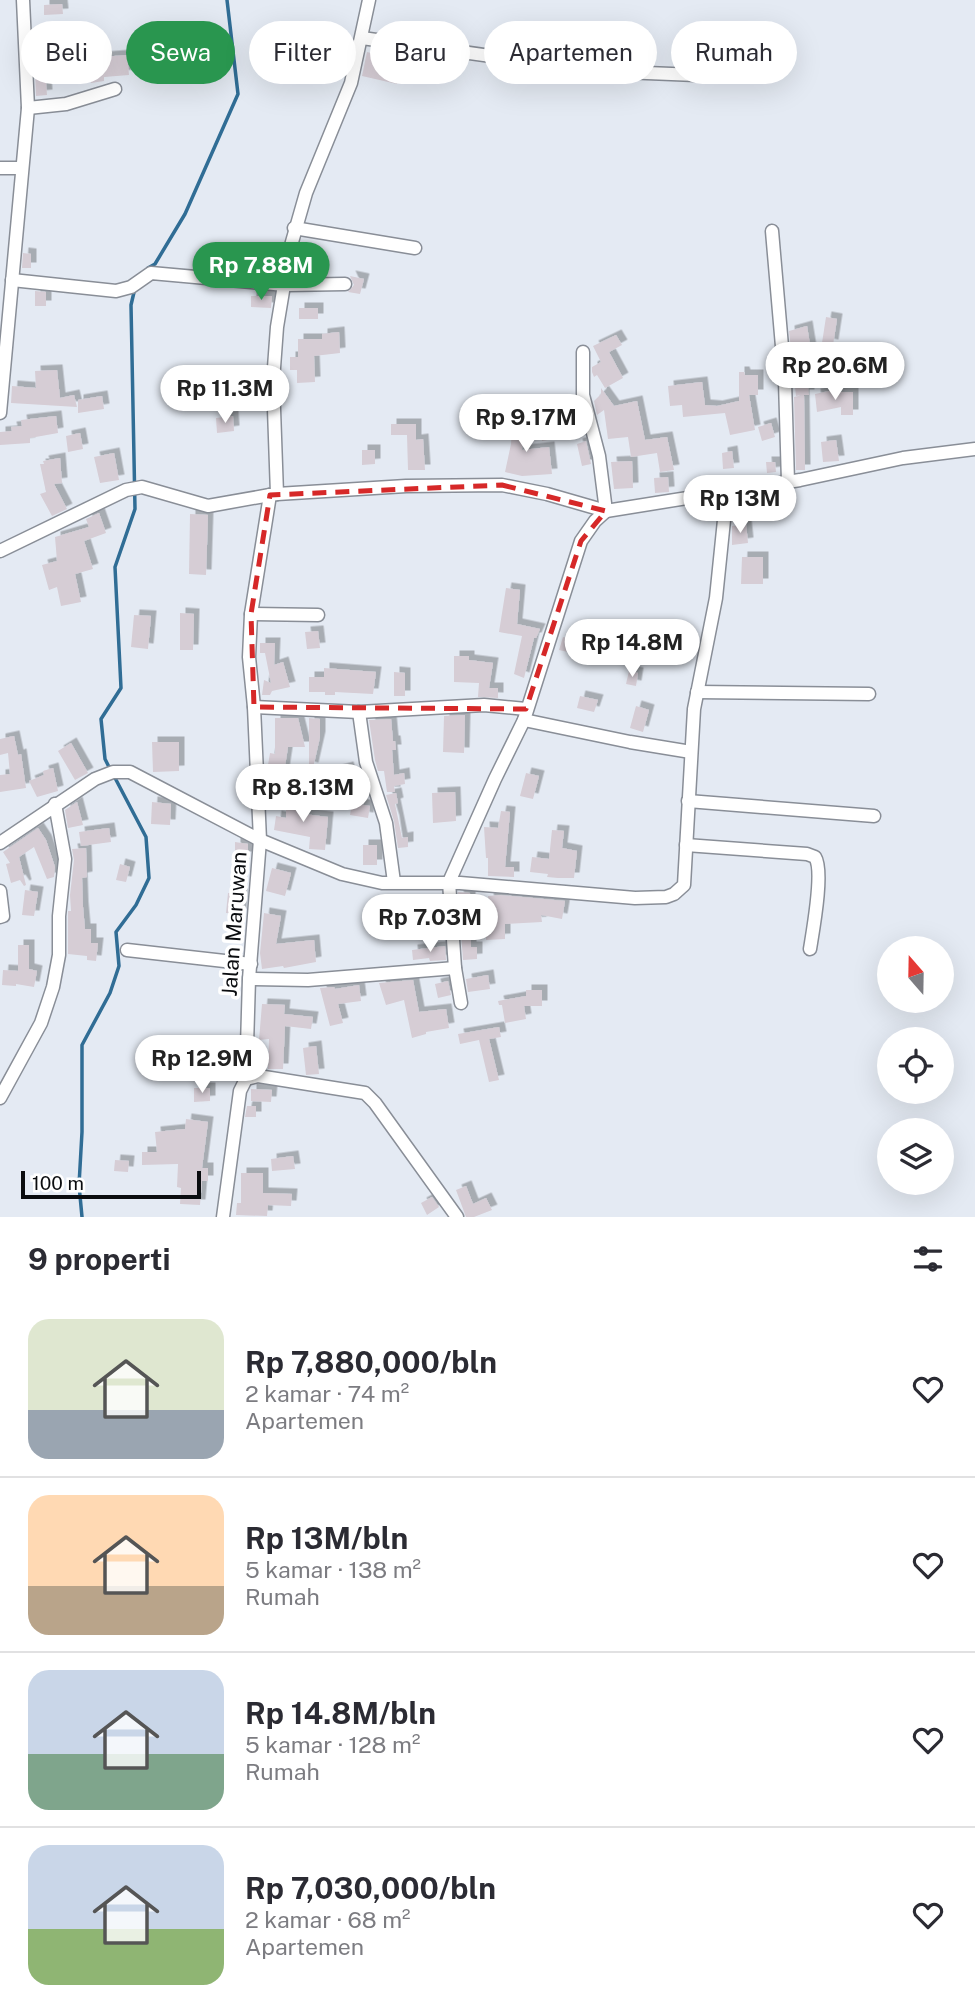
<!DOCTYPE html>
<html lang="id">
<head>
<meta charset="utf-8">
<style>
  body { margin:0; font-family:"Public Sans",sans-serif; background:#f2f2f3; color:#2b2b33; height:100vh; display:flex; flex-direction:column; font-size:26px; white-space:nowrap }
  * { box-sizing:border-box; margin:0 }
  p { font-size:23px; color:#7c7c81 }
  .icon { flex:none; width:38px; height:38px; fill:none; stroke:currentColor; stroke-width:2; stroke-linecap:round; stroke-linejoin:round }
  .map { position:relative; height:1217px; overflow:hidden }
  .panel { display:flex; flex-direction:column; background:#fff; flex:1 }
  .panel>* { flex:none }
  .top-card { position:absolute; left:21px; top:21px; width:934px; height:63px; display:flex; gap:14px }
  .needle { width:46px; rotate:340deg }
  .fabs { position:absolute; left:877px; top:936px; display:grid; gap:14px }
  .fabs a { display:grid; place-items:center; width:77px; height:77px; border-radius:50%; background:#fff; box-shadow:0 7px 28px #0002; font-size:35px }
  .scale { position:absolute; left:21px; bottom:18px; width:180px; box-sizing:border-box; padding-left:7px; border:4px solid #0a0c0f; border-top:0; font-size:19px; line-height:24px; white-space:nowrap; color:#0a0c0f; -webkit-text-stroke:5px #fff; paint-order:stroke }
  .price { position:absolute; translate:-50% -60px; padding:0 16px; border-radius:24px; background:#fff; color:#222; font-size:23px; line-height:46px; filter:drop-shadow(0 2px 4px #0008) }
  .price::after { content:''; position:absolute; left:50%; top:42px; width:21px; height:16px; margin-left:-10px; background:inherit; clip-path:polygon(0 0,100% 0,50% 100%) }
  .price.active { background:#29964f; color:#fff }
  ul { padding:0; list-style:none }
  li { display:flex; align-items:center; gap:21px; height:175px; padding:0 28px }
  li+li { border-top:2px solid #e1e1e2 }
  li span { display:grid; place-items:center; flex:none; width:196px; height:140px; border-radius:21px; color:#555 }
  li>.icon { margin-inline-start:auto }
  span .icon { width:84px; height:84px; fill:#fffc; stroke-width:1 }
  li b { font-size:30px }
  h2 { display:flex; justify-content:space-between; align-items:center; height:84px; padding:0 28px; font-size:30px }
  .tag { padding:0 24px; border-radius:32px; background:#fff; box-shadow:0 7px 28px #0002; font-size:24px; line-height:63px }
  .tag.active { background:#29964f; color:#fff }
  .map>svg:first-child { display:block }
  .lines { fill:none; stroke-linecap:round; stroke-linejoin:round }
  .stream { stroke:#306d95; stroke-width:3.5 }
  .building { fill:#d6cdd5; filter:url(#shadow) }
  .minor-casing { stroke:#898e97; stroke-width:15 }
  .minor { stroke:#fff; stroke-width:12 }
  .marked { fill:none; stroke:#d62828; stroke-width:5; stroke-dasharray:14 9; stroke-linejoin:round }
  .labels { text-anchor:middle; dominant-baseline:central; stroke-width:7; stroke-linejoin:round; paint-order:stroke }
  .street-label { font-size:21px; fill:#0a0c0f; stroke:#fff }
</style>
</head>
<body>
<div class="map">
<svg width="975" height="1217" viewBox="0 0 975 1217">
  <defs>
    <filter id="shadow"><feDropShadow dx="5.5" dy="-5.5" stdDeviation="0" flood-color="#0004"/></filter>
  </defs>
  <rect width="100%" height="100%" fill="#e4eaf3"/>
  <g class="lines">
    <g class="stream">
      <path d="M148,268L155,264L185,214L238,94L227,0"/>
      <path d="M110,769L105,759L101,719L121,688L115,567L135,509L131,305L135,288"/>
      <path d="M82,1217L79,1185L82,1132V1045L110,993L119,966L116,932L136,905L149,878L146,837L114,776"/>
    </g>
  </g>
  <g class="building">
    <path d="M62,4L63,14L44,15V5Z"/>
    <path d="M367,52L402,61L397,84L362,76Z"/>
    <path d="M127,55L129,75L104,77V81L91,83L88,58Z"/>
    <path d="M45,70L47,95L36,96L35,71Z"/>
    <path d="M227,250L237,252L233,272L223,271Z"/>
    <path d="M23,253L31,254V268H22Z"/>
    <path d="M350,276L364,279L360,294L348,292L354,285Z"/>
    <path d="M35,291L46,292V306H35Z"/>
    <path d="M251,296H272L271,308L251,307Z"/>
    <rect x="299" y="308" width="19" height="11"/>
    <path d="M826,317L837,319L833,345L822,343Z"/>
    <path d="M807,326L814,369L806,370L809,395H804L805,470H796L794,397L802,395L796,396L789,331Z"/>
    <path d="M339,332L340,353L314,356L315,382L297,383V370H290V357H298V339H322V334Z"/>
    <path d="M616,335L622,345L609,352L623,378L605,388L597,375L594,377L592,372V367L601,362L593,346Z"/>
    <path d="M57,370L60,398L74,395L77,407L11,403L12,386L36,388L35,371Z"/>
    <path d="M739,372H744L745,375H758V395H749L755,430L730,435L725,413L683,417L682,405L670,406L668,386L702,382L705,405L717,406L739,401Z"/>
    <path d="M601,388L614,406L637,401L645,440L667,437L674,470L660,472L657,453L631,457L628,437L608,439L604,410L597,415L594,401L601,394Z"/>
    <path d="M834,390V392H853V415H841V407L817,412L815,394Z"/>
    <path d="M102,396L104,409L78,413V400Z"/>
    <path d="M513,413H524L522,450L549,447L552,474L522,476L505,472L511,444Z"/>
    <path d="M56,416L58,433L30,438V443L0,445V432L12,431L11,427L22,426L21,420Z"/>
    <path d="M233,416L234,431L217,433L216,418Z"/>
    <path d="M771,423L775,437L762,441L758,427Z"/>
    <path d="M391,424H416V440L423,439L425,470H408L407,435H391Z"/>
    <path d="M557,428L559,438L542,441L540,431Z"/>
    <path d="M80,433L83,449L68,452L66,436Z"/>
    <path d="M836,440L839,461L823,462L821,442Z"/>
    <path d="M586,441L591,464L582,466L577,444Z"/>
    <path d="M362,450H375V464L362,465Z"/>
    <path d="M732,451L734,468L723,469L722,453Z"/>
    <path d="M114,453L119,480L100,483L94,457Z"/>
    <path d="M60,458L62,483L54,484L67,509L52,516L40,494L46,492L40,464H44L43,461Z"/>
    <path d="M632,461L633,488L614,489L611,462Z"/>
    <path d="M766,462H775L776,472L767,473Z"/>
    <path d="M668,477L669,492L655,493L654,478Z"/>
    <path d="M99,513L106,533L84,541L93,569L75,574L81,602L61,606L57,587L49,590L42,565L57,561L55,537L89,527L86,519Z"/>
    <path d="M190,514L208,515L206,575L189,574Z"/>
    <path d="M746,524L748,543L732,545V526Z"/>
    <path d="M742,557H763V584H741Z"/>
    <path d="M506,588L520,590L517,624L540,629L536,638H534L524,678L514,674L522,636L499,632Z"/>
    <path d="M180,613L194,614L193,650H180Z"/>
    <path d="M134,615L151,616L148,649L131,647Z"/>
    <path d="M318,631L320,648L307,649L305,632Z"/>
    <path d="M563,637L581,642L577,654L559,650Z"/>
    <path d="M260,643H275L274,665L283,662L290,687L272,691L270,695H262L264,680L271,683L265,653H260Z"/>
    <path d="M454,656H469V660L493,663L489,688H498V698L478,697L479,683L454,682Z"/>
    <path d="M324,668L376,672L373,694L335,692V695H325V692H309V677H324Z"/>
    <path d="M629,671L638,673L636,686L626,684Z"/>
    <path d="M394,672L405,673V696H394Z"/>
    <path d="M580,696L598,700L594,712L577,708Z"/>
    <path d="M636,706L649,710L643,732L630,728Z"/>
    <path d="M465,715L464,753L443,752L444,716Z"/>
    <path d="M275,718H298L305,747H288L284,773L267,771L270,753L275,754Z"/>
    <path d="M309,718L320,719V737L313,768L309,767Z"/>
    <path d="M391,719L393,741H395L396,750H392L394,775L404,773L405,784L394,786L395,792H387L384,771H378L375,760L369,720Z"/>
    <path d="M14,736L18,755L21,754L26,788L0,792V775L10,774L8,753L0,755V739Z"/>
    <path d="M152,742H179V771L153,772Z"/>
    <path d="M71,743L88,773L75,780L58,751Z"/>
    <path d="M348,767L352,783L341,785L337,770Z"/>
    <path d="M53,768L58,791L37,797L29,781L44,775L43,771Z"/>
    <path d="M526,773L539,776L533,799L520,796Z"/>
    <path d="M307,775H319V791L307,794Z"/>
    <path d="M455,792L456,821L433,823L432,793Z"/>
    <path d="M396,793L398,803L395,804L402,838L408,837V847L398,848L394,821L386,795Z"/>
    <path d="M286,799H304V814L328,817L325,850L309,849L310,837L274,830L276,816L286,818Z"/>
    <path d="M77,802L83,825L68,828L65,810Z"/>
    <path d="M152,802L171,804L170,825L151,824Z"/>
    <path d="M352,803L370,806L368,818L350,815Z"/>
    <path d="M501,811L510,812L505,867H514V877L488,876V858H486L484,827L498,828Z"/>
    <path d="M38,828L46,840L55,867L54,877L47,879L34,847L19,857L26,885L24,886L20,880L11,883L6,864L10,863L3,852Z"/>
    <path d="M109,828L111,842L81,846L79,832Z"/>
    <path d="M552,830L564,831L562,848L577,851L574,878H558L547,877L548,874L530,872L532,857L549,859Z"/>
    <path d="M235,842L248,844V857H235Z"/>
    <rect x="363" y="845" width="14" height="20"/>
    <path d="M86,848L87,877L82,878L83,907L85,929H91V943H98L96,961L87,960V956L68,954V911H71L70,895L74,860L72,849Z"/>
    <path d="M120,864L130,867L126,882L116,880Z"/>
    <path d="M272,868L291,873L285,896L266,891Z"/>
    <path d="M25,890L38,892L34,916L22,915Z"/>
    <path d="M458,892L470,893L471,947H477V959L463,960Z"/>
    <path d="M228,893L242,894L241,914L226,913Z"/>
    <path d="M500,895L565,901L562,919L541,915L542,922L505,924V939L486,940V928H492L493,908H489L488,896Z"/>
    <path d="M381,902L413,904L412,929L381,930Z"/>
    <path d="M264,913L281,916L276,944L314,940L316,962L284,968L283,966L262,969L260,953Z"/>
    <path d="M18,945H29V969L37,971L34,987L16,984V986L2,985L3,970L18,971Z"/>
    <path d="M445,946L446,960L430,961L429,958L413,960L412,950Z"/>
    <path d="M488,975L490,989L468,992L466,979Z"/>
    <path d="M413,980L419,1012L446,1009L449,1028L426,1032V1034L412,1038L404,1000L386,1005L379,983Z"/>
    <path d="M448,981L451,995L438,998L435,984Z"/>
    <path d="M359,985L361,1001L338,1004L343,1023L330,1026L320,988L334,987L335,989Z"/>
    <path d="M526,990H542V1006H524L526,1019L505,1023L502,1005H499L498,1001L526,996Z"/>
    <path d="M262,1004L285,1005L284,1014L313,1017L311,1029L285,1026L283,1069H268L269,1039L259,1040Z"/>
    <path d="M499,1027L501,1037L489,1039L499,1080L489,1082L479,1040L460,1044L458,1034Z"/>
    <path d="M182,1046L214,1048L212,1066L180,1064Z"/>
    <path d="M316,1046L319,1074L306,1075L303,1048Z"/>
    <path d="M194,1088H210V1101L194,1102Z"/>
    <path d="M251,1089L272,1090L271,1102L251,1101Z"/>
    <path d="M247,1106H256V1117H245Z"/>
    <path d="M186,1119L208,1122L202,1168H208V1181H202L200,1205L180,1204L181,1188L177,1187L178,1164L142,1165V1152H157L155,1132L185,1129Z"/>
    <path d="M293,1156L295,1169L272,1171L271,1159Z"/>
    <path d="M115,1160L129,1161L128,1172L114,1171Z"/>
    <path d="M241,1173H263V1193L292,1194L291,1206L268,1205L267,1216L236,1215L237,1203H241Z"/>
    <path d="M466,1186L473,1204L486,1198L492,1210L474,1217H466L456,1190Z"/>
    <path d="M432,1197L439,1207L427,1215L421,1203Z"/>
  </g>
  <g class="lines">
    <g class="minor-casing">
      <g id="minor">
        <path d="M362,38L598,71L696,75L775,69"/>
        <path d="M28,108L66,104L115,89"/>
        <path d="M0,168H22"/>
        <path d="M294,228L415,248"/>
        <path d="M772,231L785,381L788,482"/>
        <path d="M12,280L116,291L131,287L151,273L285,285L345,284"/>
        <path d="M0,413L28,108L23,0"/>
        <path d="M277,494L406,486L502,485L547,494L606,511L800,480L903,458L975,449"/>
        <path d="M0,551L126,490L142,487L208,506L270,495"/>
        <path d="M251,614L318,615"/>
        <path d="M697,692L869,694"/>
        <path d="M254,707L359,712L484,705L526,709"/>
        <path d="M359,712L366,762L386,823L394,882"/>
        <path d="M524,720L630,742L691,752"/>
        <path d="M688,801L874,816"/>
        <path d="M0,843L95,779L113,772H130L260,840L254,707L249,657L251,614L270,495L277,494L273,381L277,327L290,249L306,193L351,83L369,0"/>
        <path d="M686,845L807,854L815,857C824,871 813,930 810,949"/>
        <path d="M0,891L3,916L0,917"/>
        <path d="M127,950L251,964"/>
        <path d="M249,979L308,980L455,968"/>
        <path d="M461,1003L455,968L449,882L495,779L524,720L581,541L595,521L606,511L599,456L583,395V352"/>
        <path d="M246,1079L258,1076L365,1093L375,1103L457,1217"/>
        <path d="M0,1098L41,1023L53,987L59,955V916L65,859L55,804"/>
        <path d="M223,1217L240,1091L246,1079L249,979L260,840L342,874L382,883H460L635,898L666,897L674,894L684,885L694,709L716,598L727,491"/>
      </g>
    </g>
    <use href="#minor" class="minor"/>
  </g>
  <path class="marked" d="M502,485L606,511L581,541L526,709L254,707L251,614L270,495Z"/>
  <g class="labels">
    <g class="street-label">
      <text transform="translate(234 924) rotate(-86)">Jalan Maruwan</text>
    </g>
  </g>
</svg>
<div class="fabs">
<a><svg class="needle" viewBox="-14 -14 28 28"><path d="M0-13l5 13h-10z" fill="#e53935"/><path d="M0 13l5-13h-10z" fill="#7c7c81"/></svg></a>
<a><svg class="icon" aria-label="locate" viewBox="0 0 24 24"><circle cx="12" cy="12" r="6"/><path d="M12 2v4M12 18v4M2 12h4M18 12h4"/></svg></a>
<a><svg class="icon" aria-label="layers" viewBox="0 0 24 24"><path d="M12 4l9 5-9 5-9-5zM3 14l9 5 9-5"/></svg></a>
</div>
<div class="scale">100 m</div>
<b class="price active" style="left:261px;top:302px">Rp 7.88M</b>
<b class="price" style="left:835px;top:402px">Rp 20.6M</b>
<b class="price" style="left:225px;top:425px">Rp 11.3M</b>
<b class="price" style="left:526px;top:454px">Rp 9.17M</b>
<b class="price" style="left:740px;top:535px">Rp 13M</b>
<b class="price" style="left:632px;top:679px">Rp 14.8M</b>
<b class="price" style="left:303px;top:824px">Rp 8.13M</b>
<b class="price" style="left:430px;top:954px">Rp 7.03M</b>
<b class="price" style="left:202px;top:1095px">Rp 12.9M</b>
<div class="top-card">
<a class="tag">Beli</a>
<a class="tag active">Sewa</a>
<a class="tag">Filter</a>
<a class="tag">Baru</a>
<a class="tag">Apartemen</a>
<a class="tag">Rumah</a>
</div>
</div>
<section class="panel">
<h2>9 properti<svg class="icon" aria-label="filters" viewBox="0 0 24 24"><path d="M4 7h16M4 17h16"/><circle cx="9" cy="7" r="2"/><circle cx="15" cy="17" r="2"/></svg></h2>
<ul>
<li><span style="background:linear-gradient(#dfe7d0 65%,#9aa5b1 0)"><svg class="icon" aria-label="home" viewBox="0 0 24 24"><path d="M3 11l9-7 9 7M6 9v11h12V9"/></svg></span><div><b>Rp 7,880,000/bln</b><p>2 kamar · 74 m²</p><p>Apartemen</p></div><svg class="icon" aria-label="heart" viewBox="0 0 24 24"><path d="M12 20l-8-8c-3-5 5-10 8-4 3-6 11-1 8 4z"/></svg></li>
<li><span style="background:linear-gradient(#ffd9b3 65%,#b9a48a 0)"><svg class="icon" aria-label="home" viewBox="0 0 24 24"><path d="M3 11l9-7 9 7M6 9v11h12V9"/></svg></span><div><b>Rp 13M/bln</b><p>5 kamar · 138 m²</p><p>Rumah</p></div><svg class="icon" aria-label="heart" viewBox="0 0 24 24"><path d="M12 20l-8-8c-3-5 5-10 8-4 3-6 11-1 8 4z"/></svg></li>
<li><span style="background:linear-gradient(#c9d6e8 60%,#7fa58c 0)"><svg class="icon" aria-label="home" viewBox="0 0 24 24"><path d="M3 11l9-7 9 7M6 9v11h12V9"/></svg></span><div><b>Rp 14.8M/bln</b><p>5 kamar · 128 m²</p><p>Rumah</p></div><svg class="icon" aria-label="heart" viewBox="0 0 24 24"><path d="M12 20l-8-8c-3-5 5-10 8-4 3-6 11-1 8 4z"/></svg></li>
<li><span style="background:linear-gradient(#c9d6e8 60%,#8fb573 0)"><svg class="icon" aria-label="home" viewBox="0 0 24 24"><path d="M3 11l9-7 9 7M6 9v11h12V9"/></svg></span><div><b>Rp 7,030,000/bln</b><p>2 kamar · 68 m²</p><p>Apartemen</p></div><svg class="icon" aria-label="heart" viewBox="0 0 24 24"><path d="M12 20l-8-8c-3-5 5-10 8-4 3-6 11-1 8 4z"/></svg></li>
</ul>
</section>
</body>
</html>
